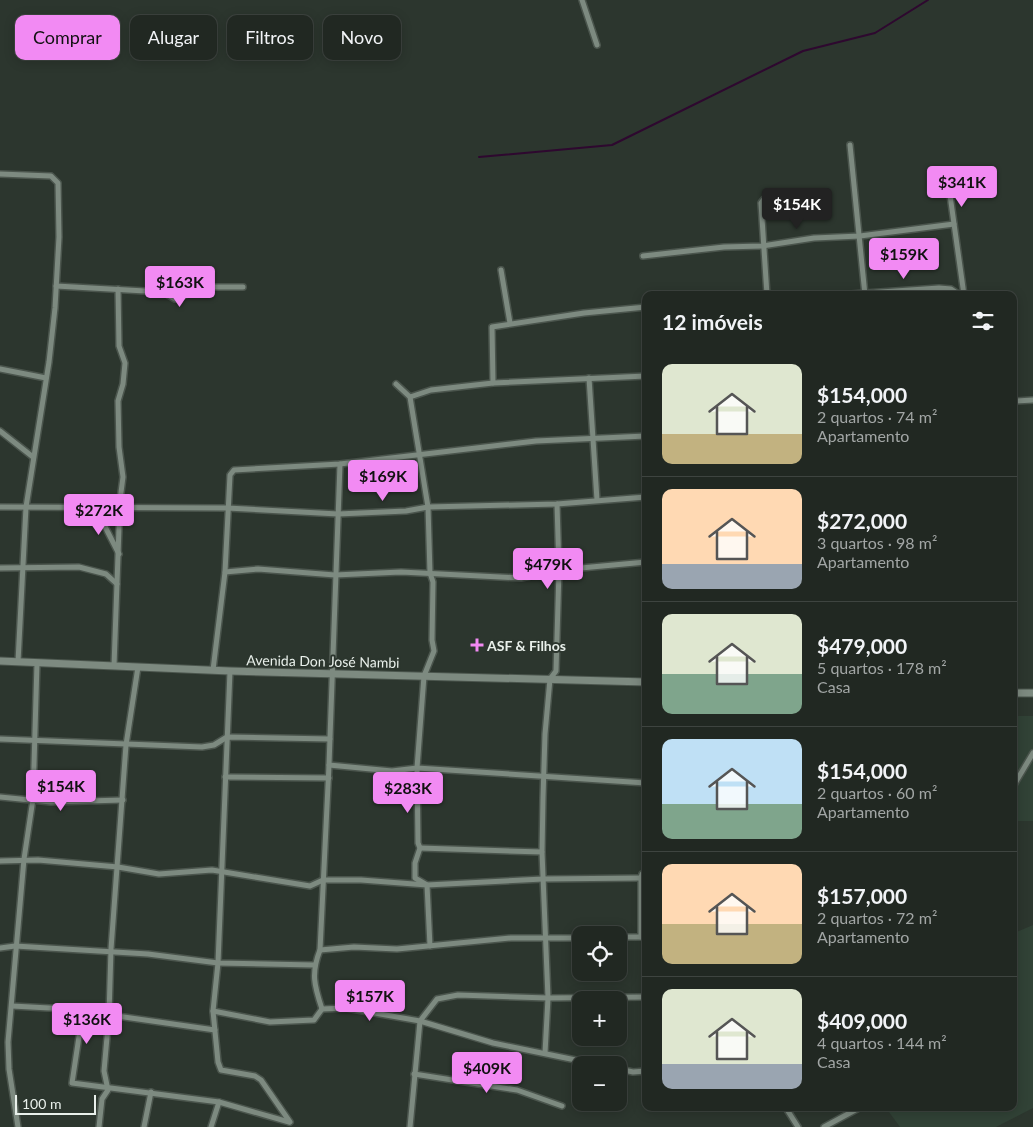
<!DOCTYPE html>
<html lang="pt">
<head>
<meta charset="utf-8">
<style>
  body { margin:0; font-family:Lato,sans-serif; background:#2d342f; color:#f1f3f6; height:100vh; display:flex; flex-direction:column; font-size:19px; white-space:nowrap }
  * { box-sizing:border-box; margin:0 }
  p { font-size:16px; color:#a2a6a5 }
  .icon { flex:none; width:28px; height:28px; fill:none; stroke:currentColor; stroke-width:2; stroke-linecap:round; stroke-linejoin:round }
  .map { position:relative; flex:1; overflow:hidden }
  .side { position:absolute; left:642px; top:291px; width:375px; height:820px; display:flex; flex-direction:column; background:#212822; border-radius:10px; box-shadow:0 2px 12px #0003,0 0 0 1px #3e4440 }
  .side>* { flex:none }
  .banner { position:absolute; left:15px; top:15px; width:475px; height:45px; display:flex; gap:10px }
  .buttons { position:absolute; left:572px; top:926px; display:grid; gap:10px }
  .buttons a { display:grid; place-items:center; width:55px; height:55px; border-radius:10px; background:#212822; box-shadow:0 2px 12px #0003,0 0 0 1px #3e4440; font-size:25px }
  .scale { position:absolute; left:15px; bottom:12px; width:81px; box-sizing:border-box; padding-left:5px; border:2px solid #e9f0eb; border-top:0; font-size:14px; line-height:18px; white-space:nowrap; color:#e9f0eb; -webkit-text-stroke:4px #2c362e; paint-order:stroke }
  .price { position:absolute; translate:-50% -42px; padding:0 11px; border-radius:5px; background:#f28af3; color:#111; font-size:16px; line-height:32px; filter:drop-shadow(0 1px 2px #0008) }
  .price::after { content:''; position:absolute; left:50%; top:30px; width:15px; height:11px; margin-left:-8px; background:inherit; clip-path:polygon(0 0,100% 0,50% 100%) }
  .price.current { background:#222; color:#fff }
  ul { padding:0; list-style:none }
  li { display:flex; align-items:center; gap:15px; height:125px; padding:0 20px }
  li+li { border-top:1px solid #3e4440 }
  li span { display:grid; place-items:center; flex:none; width:140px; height:100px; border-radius:10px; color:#555 }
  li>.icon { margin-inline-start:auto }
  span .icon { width:60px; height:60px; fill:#fffc; stroke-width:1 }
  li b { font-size:21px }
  h2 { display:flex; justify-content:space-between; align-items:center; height:60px; padding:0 20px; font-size:21px }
  .pill { padding:0 18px; border-radius:10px; background:#212822; box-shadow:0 2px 12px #0003,0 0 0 1px #3e4440; font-size:18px; line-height:45px }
  .pill.current { background:#f28af3; color:#111 }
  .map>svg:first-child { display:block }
  .built { fill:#314236 }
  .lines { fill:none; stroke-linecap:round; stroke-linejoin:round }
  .stream { stroke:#2e082f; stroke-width:2 }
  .street-casing { stroke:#4b554d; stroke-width:8 }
  .secondary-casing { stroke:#4b554d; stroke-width:9 }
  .street { stroke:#7d8a80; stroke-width:5 }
  .secondary { stroke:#7d8a80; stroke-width:7 }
  .poi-dot { fill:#f28af3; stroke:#2c362e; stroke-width:2 }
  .labels { text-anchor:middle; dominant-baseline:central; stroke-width:4; stroke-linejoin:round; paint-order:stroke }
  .poi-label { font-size:14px; font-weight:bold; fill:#e9f0eb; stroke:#2c362e; text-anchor:start }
  .street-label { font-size:14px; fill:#e9f0eb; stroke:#2c362e }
</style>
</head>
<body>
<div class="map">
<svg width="1033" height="1127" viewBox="0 0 1033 1127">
  <rect width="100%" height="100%" fill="#2c362e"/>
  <g class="built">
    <path d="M1014,716H1033V821H1016Z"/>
    <path d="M1033,925V1108L996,1127H900L886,1108H1014V933Z"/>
  </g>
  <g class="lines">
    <path class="stream" d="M479,157L612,145L803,51L875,33L928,0"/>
    <g class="street-casing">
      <g id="street">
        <path d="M582,0L597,45"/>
        <path d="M850,145L865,295"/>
        <path d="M0,174L51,176L58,183L59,237L55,308L49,362L26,507L18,662"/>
        <path d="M950,195L964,295"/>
        <path d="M643,256L724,247L762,246L814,238L860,236L954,224"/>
        <path d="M501,270L510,323"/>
        <path d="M56,286L163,292L175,299L205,287H243"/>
        <path d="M767,295L761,203L764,199L798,196"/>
        <path d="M837,295L939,288L951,289L960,295"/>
        <path d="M0,369L46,378"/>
        <path d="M589,378L597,500"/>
        <path d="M493,383L492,327L584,313L646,307"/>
        <path d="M396,384L410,397L428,507L430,573L433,582L432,640L434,651L424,676L417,768L418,843L420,848L415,863V878L427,885L430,946"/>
        <path d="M410,397L431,390L493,383L646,376"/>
        <path d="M1014,401L1033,400"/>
        <path d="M0,431L33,457"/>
        <path d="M0,507L227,508L338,514L406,511L428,507L557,504L646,497"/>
        <path d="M96,509L119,554"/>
        <path d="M0,568L79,567L106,574L117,584"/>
        <path d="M225,572L258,569L335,575L401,572L521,578L559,570L646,562"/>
        <path d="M114,666L120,500L123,477L119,447L118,401L123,384L125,363L119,346L118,289"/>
        <path d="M213,670L225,572L230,475L234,470L340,464L536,441L646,436"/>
        <path d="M230,671L218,963L213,1011L218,1062L221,1070L255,1076L261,1080L290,1122"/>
        <path d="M0,739L202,747L214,745L227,737L330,739"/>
        <path d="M329,765L392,771L417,768L646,783"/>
        <path d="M225,777L329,778"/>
        <path d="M1014,785L1033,753"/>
        <path d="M0,797L51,802L123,800"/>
        <path d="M420,848L542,852"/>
        <path d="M0,861L38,860L118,867L159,874L212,870L310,886L323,880H361L427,885L543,879L641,878"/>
        <path d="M619,937H646"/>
        <path d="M641,937V878L642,874H646"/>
        <path d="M0,948L15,946L148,954L218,963L314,965"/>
        <path d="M320,950L354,947L397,949L511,938H581"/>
        <path d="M12,1006L68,1009L215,1030"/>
        <path d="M322,1009C314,985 311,973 320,950L329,765L340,464"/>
        <path d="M322,1009L346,1008L420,1021L493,1043L600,1065"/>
        <path d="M83,1010L72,1083L219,1102L289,1122"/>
        <path d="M213,1011L270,1022L314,1020L322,1009"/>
        <path d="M545,1053L548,998L542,852L543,798L545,734L550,679L556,671L559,570L557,504"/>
        <path d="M619,1069L633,1072L646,1071"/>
        <path d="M414,1074L517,1090L562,1106"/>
        <path d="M786,1108L798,1127"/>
        <path d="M18,1127L9,1069L8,1042L24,859L33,799L37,663"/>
        <path d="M99,1127L102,1099L108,1090L104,1071L109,1015L111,949L126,745L138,667"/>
        <path d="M144,1127L151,1092"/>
        <path d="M211,1127L219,1102"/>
        <path d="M410,1127L420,1021L437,999L458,995L548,998L646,997"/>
        <path d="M824,1127L859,1108"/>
      </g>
    </g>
    <g class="secondary-casing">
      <g id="secondary">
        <path d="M0,661L230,671L646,682"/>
        <path d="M1014,693H1033"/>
      </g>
    </g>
    <use href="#street" class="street"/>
    <use href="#secondary" class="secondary"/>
  </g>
  <path class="poi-dot" d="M474.5 637.5h5v5h5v5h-5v5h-5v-5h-5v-5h5z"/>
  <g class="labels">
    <g class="poi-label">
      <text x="487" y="645">ASF &amp; Filhos</text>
    </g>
    <g class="street-label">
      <text transform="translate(323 661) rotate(1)">Avenida Don José Nambi</text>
    </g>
  </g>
</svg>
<div class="buttons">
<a><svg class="icon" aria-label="locate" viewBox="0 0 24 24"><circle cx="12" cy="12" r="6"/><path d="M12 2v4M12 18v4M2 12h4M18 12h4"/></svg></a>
<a>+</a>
<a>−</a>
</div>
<div class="scale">100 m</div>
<b class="price" style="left:962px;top:208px">$341K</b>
<b class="price current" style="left:797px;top:230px">$154K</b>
<b class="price" style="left:904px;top:280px">$159K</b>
<b class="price" style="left:180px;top:308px">$163K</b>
<b class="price" style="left:383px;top:502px">$169K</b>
<b class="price" style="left:99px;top:536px">$272K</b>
<b class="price" style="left:548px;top:590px">$479K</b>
<b class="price" style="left:61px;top:812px">$154K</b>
<b class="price" style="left:408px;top:814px">$283K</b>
<b class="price" style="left:370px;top:1022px">$157K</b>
<b class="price" style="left:87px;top:1045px">$136K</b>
<b class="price" style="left:487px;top:1094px">$409K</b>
<div class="banner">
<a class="pill current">Comprar</a>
<a class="pill">Alugar</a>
<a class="pill">Filtros</a>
<a class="pill">Novo</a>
</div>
<section class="side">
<h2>12 imóveis<svg class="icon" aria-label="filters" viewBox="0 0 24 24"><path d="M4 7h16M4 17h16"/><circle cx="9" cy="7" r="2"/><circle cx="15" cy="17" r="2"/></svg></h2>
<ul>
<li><span style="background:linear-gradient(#dfe7d0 70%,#c2b280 0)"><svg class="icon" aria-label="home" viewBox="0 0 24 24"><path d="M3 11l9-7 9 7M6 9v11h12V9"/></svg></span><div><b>$154,000</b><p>2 quartos · 74 m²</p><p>Apartamento</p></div></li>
<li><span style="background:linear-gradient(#ffd9b3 75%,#9aa5b1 0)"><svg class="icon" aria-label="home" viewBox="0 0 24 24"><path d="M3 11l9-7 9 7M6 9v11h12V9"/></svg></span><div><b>$272,000</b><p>3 quartos · 98 m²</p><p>Apartamento</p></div></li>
<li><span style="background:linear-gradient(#dfe7d0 60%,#7fa58c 0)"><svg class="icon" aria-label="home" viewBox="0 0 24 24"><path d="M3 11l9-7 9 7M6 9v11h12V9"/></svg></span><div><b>$479,000</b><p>5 quartos · 178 m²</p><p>Casa</p></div></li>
<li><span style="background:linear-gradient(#bfe0f5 65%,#7fa58c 0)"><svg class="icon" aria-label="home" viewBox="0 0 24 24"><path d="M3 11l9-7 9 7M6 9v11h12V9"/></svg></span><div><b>$154,000</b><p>2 quartos · 60 m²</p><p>Apartamento</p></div></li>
<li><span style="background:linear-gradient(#ffd9b3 60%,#c2b280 0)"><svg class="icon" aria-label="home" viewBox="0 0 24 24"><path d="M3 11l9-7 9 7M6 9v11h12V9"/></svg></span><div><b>$157,000</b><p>2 quartos · 72 m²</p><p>Apartamento</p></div></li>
<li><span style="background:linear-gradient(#dfe7d0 75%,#9aa5b1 0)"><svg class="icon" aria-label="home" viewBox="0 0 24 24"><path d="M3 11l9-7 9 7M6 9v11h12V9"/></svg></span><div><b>$409,000</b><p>4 quartos · 144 m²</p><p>Casa</p></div></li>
</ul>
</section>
</div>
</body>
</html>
